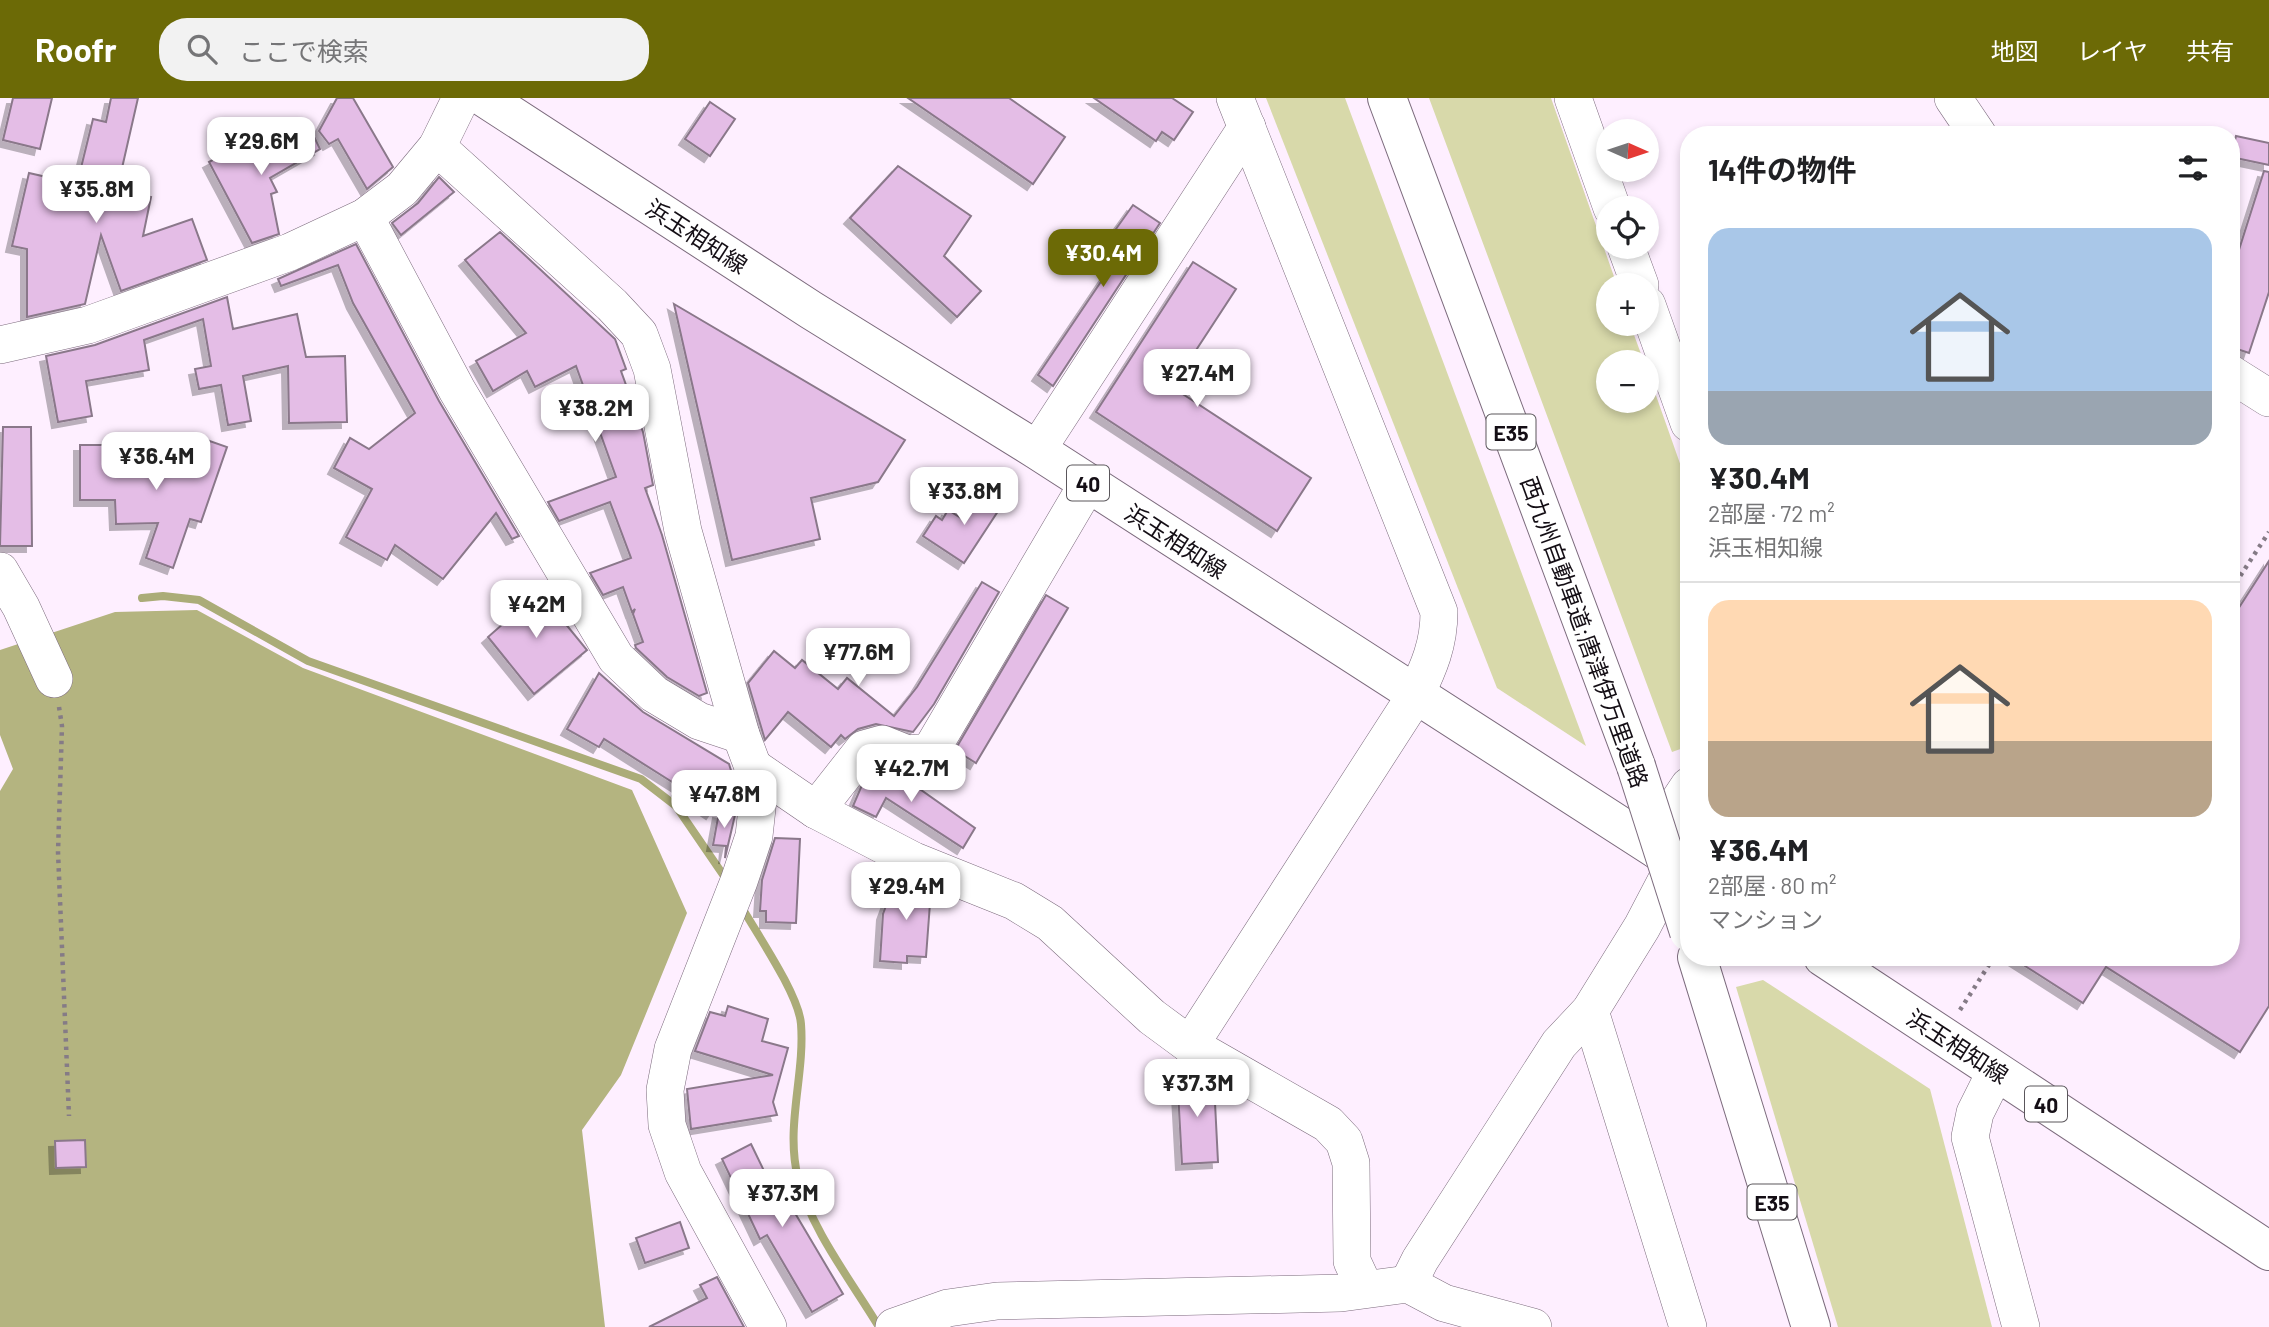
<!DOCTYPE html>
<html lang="ja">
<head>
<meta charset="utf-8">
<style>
  body { margin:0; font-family:Barlow,"Noto Sans JP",sans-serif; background:#f2f2f2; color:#202124; height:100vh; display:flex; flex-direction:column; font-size:26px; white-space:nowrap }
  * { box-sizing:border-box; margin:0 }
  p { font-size:23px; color:#757577 }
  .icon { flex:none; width:38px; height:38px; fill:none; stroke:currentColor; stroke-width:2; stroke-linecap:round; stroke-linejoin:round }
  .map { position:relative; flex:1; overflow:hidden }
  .panel { position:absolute; left:1680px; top:28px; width:560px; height:840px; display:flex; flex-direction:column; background:#fff; border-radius:28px; box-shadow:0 4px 10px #0003 }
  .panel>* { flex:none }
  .needle { width:46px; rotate:93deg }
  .tools { position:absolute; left:1596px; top:21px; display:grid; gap:14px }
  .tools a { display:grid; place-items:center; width:63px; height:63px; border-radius:50%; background:#fff; box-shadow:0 4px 10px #0003; font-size:35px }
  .price { position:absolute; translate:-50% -60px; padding:0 16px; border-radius:14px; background:#fff; color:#222; font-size:23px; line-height:46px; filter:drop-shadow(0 2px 4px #0008) }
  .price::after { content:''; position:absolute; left:50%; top:42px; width:21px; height:16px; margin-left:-10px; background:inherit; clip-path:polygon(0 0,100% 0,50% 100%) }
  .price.on { background:#6c6a06; color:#fff }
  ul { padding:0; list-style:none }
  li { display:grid; align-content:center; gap:14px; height:371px; padding:0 28px }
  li+li { border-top:2px solid #e0e0e0 }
  li span { display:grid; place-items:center; height:217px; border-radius:21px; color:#555 }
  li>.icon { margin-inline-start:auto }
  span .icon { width:126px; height:126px; fill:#fffc; stroke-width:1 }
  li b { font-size:30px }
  h2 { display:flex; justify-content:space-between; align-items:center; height:84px; padding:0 28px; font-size:30px }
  header { display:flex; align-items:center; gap:42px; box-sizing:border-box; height:98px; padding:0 35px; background:#6c6a06; color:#fff }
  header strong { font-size:33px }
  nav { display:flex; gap:38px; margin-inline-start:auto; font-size:24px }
  .search { width:490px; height:63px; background:#f2f2f2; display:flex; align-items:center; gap:18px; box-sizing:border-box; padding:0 24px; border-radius:28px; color:#757577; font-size:26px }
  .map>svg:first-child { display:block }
  .green { fill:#d8d9aa }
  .forest { fill:#b4b480 }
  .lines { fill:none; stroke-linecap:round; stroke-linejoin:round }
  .stream { stroke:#abac78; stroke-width:8 }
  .building { fill:#e4bde6; stroke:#8a788a; stroke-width:2; filter:url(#shadow) }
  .minor-casing { stroke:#7c6b7d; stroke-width:38 }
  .major-casing { stroke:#7c6b7d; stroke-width:40 }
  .highway-casing { stroke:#7c6b7d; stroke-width:40 }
  .path { stroke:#857b86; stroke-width:4.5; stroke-dasharray:3.5 5; stroke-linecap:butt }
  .minor { stroke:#fff; stroke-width:37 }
  .major { stroke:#fff; stroke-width:38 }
  .highway { stroke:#fff; stroke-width:38 }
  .highway-bridge-casing { stroke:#7c6b7d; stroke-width:40; stroke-linecap:butt }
  .highway-bridge { stroke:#fff; stroke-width:38 }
  .labels { text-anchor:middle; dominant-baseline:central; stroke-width:7; stroke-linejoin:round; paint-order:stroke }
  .shield { fill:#fff; stroke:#5a565b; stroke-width:2 }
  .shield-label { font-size:21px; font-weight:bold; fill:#140e15 }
  .street-label { font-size:23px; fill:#140e15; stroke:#fff }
</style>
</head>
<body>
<header>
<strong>Roofr</strong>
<div class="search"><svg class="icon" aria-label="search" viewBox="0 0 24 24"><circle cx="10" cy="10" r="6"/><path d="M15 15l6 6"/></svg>ここで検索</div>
<nav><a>地図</a><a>レイヤ</a><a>共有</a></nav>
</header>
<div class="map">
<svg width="2269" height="1229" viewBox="0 0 2269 1229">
  <defs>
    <filter id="shadow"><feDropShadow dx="-6" dy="6" stdDeviation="0" flood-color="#0004"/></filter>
  </defs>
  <rect width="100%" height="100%" fill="#feefff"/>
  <g class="green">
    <path d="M1266,0H1345L1586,648L1497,590Z"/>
    <path d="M1429,0H1551L1617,187H1608V226H1630L1644,264H1608V303H1647V272L1689,391V648L1672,654Z"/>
    <path d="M1763,882L1930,991L1992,1229H1838L1736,889Z"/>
  </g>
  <path class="forest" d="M197,512L303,570L632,692L687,815L621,977L582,1032L605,1229H0V693L13,671L0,637V552L115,514Z"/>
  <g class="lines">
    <g class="stream">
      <path d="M142,500L163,498L199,502L308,563L641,681L676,708L726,781"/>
      <path d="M741,808C757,836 799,897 801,926C805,977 785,1029 798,1080C810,1130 852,1184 879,1229"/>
    </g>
  </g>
  <g class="building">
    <path d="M13,0H52L40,51L3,42Z"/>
    <path d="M111,0H138L117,92L151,99L143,138L192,121L207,162L121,193L101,137L85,206L27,219V151L12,148L29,75L77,86L93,21L106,24Z"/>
    <path d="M337,0H353L393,69L367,91L338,41L329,46L319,33Z"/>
    <path d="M908,0H1009L1065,39L1033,86Z"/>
    <path d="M1094,0H1172L1193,14L1174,42L1162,34L1156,43Z"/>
    <path d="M710,4L735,21L710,58L685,41Z"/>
    <path d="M306,22L320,51L270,80L277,94L271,96L279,136L252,145L209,64L242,46L247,56Z"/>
    <path d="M2236,38L2269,45V67L2231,59Z"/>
    <path d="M898,68L971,118L944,158L981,193L957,219L850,120Z"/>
    <path d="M2264,73L2269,74V194L2249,255L2231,249V177Z"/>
    <path d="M439,79L454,94L401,137L392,125L418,105Z"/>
    <path d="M1133,107L1160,125L1053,288L1038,277L1125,148L1111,138Z"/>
    <path d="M500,134L615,241L626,271L621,273L643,334L653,387L645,390L662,437L707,595L699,598L667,579L636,550L635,547L643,544L633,516L635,511L632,514L623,489L603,497L590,475L631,460L610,404L559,423L548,404L616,379L576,268L535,289L527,273L493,293L476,263L526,235L465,162Z"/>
    <path d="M356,146L439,303L519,438L512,441L496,415L443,481L395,447L387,462L346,439L372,391L334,370L350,340L369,351L415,315L353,205L338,167L281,188L278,181Z"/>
    <path d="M1193,164L1236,191L1172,289L1311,380L1277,433L1096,314Z"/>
    <path d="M227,199L233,231L297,216L306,259L345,258L347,324L289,325L288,268L243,278L251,323L228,327L221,287L199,291L195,271L211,268L203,221L144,242L149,272L86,283L92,318L58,324L46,258L95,247Z"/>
    <path d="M674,206L905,342L878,384L811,400L820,441L732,462Z"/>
    <path d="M3,329H31L32,448H0Z"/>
    <path d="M201,340L227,349L201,424L190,421L173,470L146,460L158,425L116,426L115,402H80V347H103V368L172,367L181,343L198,350Z"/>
    <path d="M984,391L1004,404L964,465L923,438L936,418L942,422L948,412L964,422Z"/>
    <path d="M2269,463V908L2240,954L2106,869L2083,905L2011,859H2231V522Z"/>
    <path d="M982,484L999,494L934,606L913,634L876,626L858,631L845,641L841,637L831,649L788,614L765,642L748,585L774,553L795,570L802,562L838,591L847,580L894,618L917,589Z"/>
    <path d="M533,486L587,552L534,596L488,539L512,518L505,510Z"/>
    <path d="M1046,497L1068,510L976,665L955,652Z"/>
    <path d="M599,575L643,614L729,666L734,682L712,715L678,692L680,689L604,641L599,649L567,631Z"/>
    <path d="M881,668L894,673L975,730L963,750L886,700L876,719L853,708L862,687Z"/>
    <path d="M719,714L735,717L725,760L726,748L713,747Z"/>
    <path d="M775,740L800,741L796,825L766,824V813H760L762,782Z"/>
    <path d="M897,778L931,792L926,859L907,858V865L880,863L883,816Z"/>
    <path d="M728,908L768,921L762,943L788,950L773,1004L777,1017L691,1031L687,991L773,977L695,953L710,914L725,918Z"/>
    <path d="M1177,975H1196L1214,985L1218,1064L1182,1066Z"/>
    <path d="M85,1042L86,1069L56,1070L55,1043Z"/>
    <path d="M751,1046L782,1110L789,1105L843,1196L812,1214L767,1137L760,1141L722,1061Z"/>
    <path d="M680,1124L689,1150L645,1165L636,1140Z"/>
    <path d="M717,1179L744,1229H649L707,1200L700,1187Z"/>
  </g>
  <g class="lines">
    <g class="minor-casing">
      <g id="minor">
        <path d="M1573,0L1612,110"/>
        <path d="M1953,0L1978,37"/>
        <path d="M437,49L612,207L639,236L652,271L683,433L741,637L753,669L758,701L754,738L739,783L673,951L665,992L667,1027L683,1074L768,1229"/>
        <path d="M365,119L457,292L616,560L654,596L699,623L741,637"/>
        <path d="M1626,149L1640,187"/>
        <path d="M1647,207L1689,325"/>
        <path d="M0,247L88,227L290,154L365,119L402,91L437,49L461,0"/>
        <path d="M2231,276L2269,300"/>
        <path d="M1037,352L1247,29"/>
        <path d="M0,473L21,509L54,581"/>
        <path d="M753,669L816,712L914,763L1014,803L1050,825L1152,919L1190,947L1328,1026L1344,1043L1351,1065L1352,1163L1365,1191"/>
        <path d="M816,712L864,651L882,646L907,656L930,654L1088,385"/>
        <path d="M1658,753L1675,709L1689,688"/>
        <path d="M1590,913L1688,1229"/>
        <path d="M1190,947L1415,598C1429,569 1439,546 1439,514L1235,0"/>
        <path d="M1996,973L1975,1015L1970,1039L2021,1229"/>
        <path d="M1408,1186L1420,1162L1559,946L1590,913L1642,829L1676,764"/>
        <path d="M894,1229L948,1210L997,1203L1341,1195L1408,1186L1444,1205L1533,1229"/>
      </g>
    </g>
    <g class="major-casing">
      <g id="major">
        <path d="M485,0L811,212L1037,352L1684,769"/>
        <path d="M1823,859L2269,1153"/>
      </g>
    </g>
    <g class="highway-casing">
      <g id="highway">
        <path d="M1387,0L1636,668"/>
        <path d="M1697,859L1811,1229"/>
      </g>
    </g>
    <g class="path">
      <path d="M2231,492L2269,434"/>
      <path d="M59,609L62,628L58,754L69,1018"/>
      <path d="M1960,912L1994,859"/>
    </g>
    <use href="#minor" class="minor"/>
    <use href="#major" class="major"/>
    <use href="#highway" class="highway"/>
    <g class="highway-bridge-casing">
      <path id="highway-bridge" d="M1636,668L1689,834"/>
    </g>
    <use href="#highway-bridge" class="highway-bridge"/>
  </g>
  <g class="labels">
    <g class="shield">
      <rect x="1486.5" y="316.5" width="49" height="35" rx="5"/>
      <rect x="1067" y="367.5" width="42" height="35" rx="5"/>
      <rect x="2025" y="988.5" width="42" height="35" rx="5"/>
      <rect x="1747.5" y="1086.5" width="49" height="35" rx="5"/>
    </g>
    <g class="shield-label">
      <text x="1511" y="334">E35</text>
      <text x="1088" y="385">40</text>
      <text x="2046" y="1006">40</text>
      <text x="1772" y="1104">E35</text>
    </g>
    <g class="street-label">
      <text transform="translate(697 138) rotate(33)">浜玉相知線</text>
      <text transform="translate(1176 443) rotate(33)">浜玉相知線</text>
      <text transform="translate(1585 534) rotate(70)">西九州自動車道;唐津伊万里道路</text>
      <text transform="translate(1958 948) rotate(33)">浜玉相知線</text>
    </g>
  </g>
</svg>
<div class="tools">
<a><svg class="needle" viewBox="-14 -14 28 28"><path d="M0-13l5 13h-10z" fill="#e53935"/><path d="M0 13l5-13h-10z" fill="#757577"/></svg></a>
<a><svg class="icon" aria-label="locate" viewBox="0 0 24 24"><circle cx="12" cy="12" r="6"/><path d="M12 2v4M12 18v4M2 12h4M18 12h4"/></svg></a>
<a>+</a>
<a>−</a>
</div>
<b class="price" style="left:261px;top:79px">¥29.6M</b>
<b class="price" style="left:96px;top:127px">¥35.8M</b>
<b class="price on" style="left:1103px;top:191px">¥30.4M</b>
<b class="price" style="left:1197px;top:311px">¥27.4M</b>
<b class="price" style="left:595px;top:346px">¥38.2M</b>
<b class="price" style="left:156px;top:394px">¥36.4M</b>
<b class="price" style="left:964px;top:429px">¥33.8M</b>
<b class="price" style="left:536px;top:542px">¥42M</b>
<b class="price" style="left:858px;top:590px">¥77.6M</b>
<b class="price" style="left:911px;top:706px">¥42.7M</b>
<b class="price" style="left:724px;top:732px">¥47.8M</b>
<b class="price" style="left:906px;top:824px">¥29.4M</b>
<b class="price" style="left:1197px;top:1021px">¥37.3M</b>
<b class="price" style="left:782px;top:1131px">¥37.3M</b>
<section class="panel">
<h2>14件の物件<svg class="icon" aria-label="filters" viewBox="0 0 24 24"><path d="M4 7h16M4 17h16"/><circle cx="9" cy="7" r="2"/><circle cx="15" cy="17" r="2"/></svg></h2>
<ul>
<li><span style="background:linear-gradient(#a9c7e8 75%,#9aa5b1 0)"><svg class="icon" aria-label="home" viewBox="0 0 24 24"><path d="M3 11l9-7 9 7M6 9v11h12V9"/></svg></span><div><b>¥30.4M</b><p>2部屋 · 72 m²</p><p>浜玉相知線</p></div></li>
<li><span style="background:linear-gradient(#ffd9b3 65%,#b9a48a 0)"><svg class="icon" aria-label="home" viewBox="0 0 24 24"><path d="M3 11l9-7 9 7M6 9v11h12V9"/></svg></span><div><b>¥36.4M</b><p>2部屋 · 80 m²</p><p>マンション</p></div></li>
</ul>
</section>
</div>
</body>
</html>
